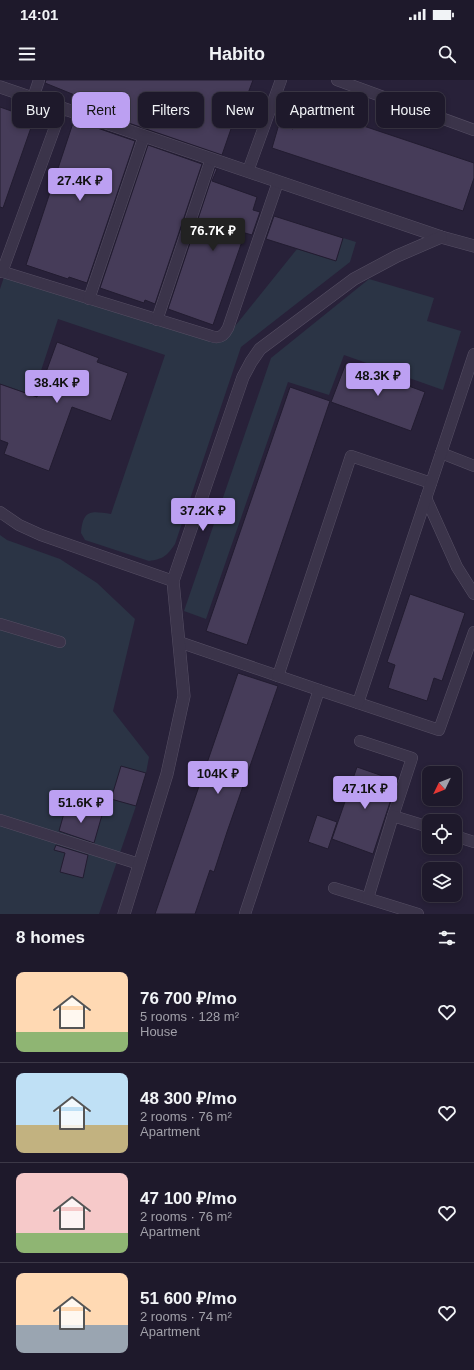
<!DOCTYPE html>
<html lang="en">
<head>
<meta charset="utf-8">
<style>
  body { margin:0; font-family:Arial,sans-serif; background:#262233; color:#f1f3f6; height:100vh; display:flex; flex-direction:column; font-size:15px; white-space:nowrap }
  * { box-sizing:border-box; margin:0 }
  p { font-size:13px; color:#a1a0a9 }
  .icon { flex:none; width:22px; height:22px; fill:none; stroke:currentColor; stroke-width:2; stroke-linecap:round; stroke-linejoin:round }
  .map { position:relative; height:834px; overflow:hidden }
  .side { display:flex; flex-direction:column; background:#1e192b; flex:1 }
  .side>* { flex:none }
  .banner { position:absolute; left:12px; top:12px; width:450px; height:36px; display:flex; gap:8px }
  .needle { width:26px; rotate:227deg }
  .fabs { position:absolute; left:422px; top:686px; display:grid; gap:8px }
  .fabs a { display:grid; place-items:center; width:40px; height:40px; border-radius:8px; background:#1e192b; box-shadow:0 2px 6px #0003,0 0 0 1px #3c3847; font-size:20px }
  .price { position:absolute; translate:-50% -34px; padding:0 9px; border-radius:4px; background:#bca0f2; color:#111; font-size:13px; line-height:26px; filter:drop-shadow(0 1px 2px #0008) }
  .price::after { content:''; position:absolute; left:50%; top:24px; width:12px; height:9px; margin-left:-6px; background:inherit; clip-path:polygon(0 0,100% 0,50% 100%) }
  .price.current { background:#222; color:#fff }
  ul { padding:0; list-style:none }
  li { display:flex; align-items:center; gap:12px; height:100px; padding:0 16px }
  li+li { border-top:1px solid #3c3847 }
  li span { display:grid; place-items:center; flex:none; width:112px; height:80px; border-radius:8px; color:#555 }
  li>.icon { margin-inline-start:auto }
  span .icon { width:48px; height:48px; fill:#fffc; stroke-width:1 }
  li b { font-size:17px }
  h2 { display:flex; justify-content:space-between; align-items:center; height:48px; padding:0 16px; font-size:17px }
  .tag { padding:0 14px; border-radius:8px; background:#1e192b; box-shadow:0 2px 6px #0003,0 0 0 1px #3c3847; font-size:14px; line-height:36px }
  .tag.current { background:#bca0f2; color:#111 }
  .status { display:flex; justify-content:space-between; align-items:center; height:28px; padding:0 20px; background:#1e192b; direction:ltr }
  .status svg { height:11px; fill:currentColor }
  header { display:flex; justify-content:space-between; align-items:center; height:52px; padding:0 16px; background:#1e192b; font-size:18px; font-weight:800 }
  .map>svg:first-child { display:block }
  .green { fill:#2b3445 }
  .building { fill:#463c59; stroke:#221c30 }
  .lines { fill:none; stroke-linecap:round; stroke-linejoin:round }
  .service-casing { stroke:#564f64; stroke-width:12 }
  .minor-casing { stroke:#564f64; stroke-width:13 }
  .service { stroke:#3b344a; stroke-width:11 }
  .minor { stroke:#3b344a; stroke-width:12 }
</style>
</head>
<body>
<div class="status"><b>14:01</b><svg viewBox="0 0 49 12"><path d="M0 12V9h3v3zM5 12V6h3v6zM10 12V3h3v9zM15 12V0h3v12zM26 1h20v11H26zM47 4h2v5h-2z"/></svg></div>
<header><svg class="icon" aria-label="menu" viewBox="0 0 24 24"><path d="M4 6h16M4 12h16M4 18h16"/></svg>Habito<svg class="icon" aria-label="search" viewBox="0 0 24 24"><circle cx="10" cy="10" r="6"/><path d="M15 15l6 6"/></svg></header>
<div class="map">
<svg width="474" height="834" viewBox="0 0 474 834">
  <rect width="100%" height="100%" fill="#282139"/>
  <g class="green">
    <path d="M343,158L356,162L350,182L241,267L175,464C167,476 163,479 149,481L85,460L81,453C83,429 91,431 111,434L165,275L58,239L33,315L0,304V209L7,188L223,261L297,169L336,181Z"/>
    <path d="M369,199L434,218L427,241L461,251L443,310L344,275L329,315L288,302L206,539L184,531L271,278Z"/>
    <path d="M0,455L7,460L60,479L97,503L135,539L113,631L149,677L146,693L136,726L99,834H0Z"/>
  </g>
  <g class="building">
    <path d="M46,0H253L235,48L232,46L222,75L79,26L82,18L45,3Z"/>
    <path d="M301,25L474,83V98L463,131L272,68L279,44L293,49Z"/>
    <path d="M0,27L34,39L3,128L0,127Z"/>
    <path d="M74,40L135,61L87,203L69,197L68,199L26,185Z"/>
    <path d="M148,65L202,84L155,224L145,220L144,223L100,208Z"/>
    <path d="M215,88L217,89L212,101L257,117L253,130L260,132L252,155L245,153L213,245L168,229Z"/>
    <path d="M274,136L343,158L336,181L266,159Z"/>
    <path d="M57,262L99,278L97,282L128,293L111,341L72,327L49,391L4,374L8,363L0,360V304L37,317Z"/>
    <path d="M346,283L425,312L411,351L331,322Z"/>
    <path d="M290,307L330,321L247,565L206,551Z"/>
    <path d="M410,514L465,533L442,601L434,598L427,621L388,608L395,585L387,582Z"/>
    <path d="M238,593L278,606L227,752L214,792L210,790L195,834H155Z"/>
    <path d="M121,686L146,693L136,726L111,719Z"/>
    <path d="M357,687L397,701L373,774L332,759Z"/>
    <path d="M66,726L102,735L94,763L59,751Z"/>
    <path d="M317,735L337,742L328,769L308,762Z"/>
    <path d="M56,765L88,775L83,798L60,792L65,773L54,770Z"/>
  </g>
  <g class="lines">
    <g class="service-casing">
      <g id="service">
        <path d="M337,0L474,50"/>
        <path d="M33,18L39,0"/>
        <path d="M248,91L281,0"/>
        <path d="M0,191L211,256C219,259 224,256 228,248L278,102"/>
        <path d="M2,192L62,28"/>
        <path d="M89,219L144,56"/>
        <path d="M157,240L211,79"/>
        <path d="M441,373L474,386"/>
        <path d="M426,418L457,487L474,514"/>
        <path d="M0,432L19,445L41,455L173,501"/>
        <path d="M0,544L60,562"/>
        <path d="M179,562L278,596"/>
        <path d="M319,610L278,596L351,376L431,403"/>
        <path d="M358,623L439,650L474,552"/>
        <path d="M360,661L412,678L393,736"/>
        <path d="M0,740L139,784"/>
        <path d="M455,756L474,762"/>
        <path d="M334,808L418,834"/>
        <path d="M368,818L393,736L429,747"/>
        <path d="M245,834L319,610L358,623L474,274"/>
      </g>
    </g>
    <g class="minor-casing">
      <g id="minor">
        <path d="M0,7L441,157L474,166"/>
        <path d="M124,834L167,694L184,616L173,501L243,297L251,282L260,269L354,199L397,176L441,157"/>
      </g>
    </g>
    <use href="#service" class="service"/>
    <use href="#minor" class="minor"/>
  </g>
</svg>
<div class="fabs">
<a><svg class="needle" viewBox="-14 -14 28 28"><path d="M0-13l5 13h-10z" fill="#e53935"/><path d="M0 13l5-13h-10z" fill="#a1a0a9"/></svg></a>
<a><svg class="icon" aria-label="locate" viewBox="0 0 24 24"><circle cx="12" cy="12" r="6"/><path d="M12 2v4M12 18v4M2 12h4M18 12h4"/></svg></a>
<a><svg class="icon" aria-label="layers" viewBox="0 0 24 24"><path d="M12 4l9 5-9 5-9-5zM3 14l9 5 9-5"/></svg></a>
</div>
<b class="price" style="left:80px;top:122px">27.4K ₽</b>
<b class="price current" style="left:213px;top:172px">76.7K ₽</b>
<b class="price" style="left:378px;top:317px">48.3K ₽</b>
<b class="price" style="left:57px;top:324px">38.4K ₽</b>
<b class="price" style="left:203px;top:452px">37.2K ₽</b>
<b class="price" style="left:218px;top:715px">104K ₽</b>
<b class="price" style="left:365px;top:730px">47.1K ₽</b>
<b class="price" style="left:81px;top:744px">51.6K ₽</b>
<div class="banner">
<a class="tag">Buy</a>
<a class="tag current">Rent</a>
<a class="tag">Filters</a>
<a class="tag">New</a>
<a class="tag">Apartment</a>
<a class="tag">House</a>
</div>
</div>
<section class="side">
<h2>8 homes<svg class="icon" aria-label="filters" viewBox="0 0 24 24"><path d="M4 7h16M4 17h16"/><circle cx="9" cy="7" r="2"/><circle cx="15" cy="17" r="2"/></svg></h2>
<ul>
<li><span style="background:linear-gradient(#ffd9b3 75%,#8fb573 0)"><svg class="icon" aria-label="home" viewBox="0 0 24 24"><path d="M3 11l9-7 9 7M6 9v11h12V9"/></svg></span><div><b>76 700 ₽/mo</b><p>5 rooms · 128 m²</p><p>House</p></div><svg class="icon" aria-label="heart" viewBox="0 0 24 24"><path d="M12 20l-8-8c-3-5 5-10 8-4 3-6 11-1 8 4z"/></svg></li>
<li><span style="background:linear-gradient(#bfe0f5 65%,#c2b280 0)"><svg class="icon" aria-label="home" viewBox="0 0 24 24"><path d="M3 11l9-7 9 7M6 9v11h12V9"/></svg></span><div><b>48 300 ₽/mo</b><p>2 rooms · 76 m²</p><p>Apartment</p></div><svg class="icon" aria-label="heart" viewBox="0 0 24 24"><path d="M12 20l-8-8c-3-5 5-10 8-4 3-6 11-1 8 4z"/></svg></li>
<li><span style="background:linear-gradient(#f6c9c9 75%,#8fb573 0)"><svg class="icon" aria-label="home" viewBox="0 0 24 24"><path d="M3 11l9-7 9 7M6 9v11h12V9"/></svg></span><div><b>47 100 ₽/mo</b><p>2 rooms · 76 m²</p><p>Apartment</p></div><svg class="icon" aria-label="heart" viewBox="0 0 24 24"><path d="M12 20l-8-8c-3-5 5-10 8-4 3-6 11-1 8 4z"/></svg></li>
<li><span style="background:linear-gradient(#ffd9b3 65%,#9aa5b1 0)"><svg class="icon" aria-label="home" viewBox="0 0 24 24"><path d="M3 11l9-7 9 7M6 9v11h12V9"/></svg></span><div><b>51 600 ₽/mo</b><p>2 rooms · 74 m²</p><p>Apartment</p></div><svg class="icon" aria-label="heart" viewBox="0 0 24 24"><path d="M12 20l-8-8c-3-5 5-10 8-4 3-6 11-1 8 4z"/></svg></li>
</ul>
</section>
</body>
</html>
